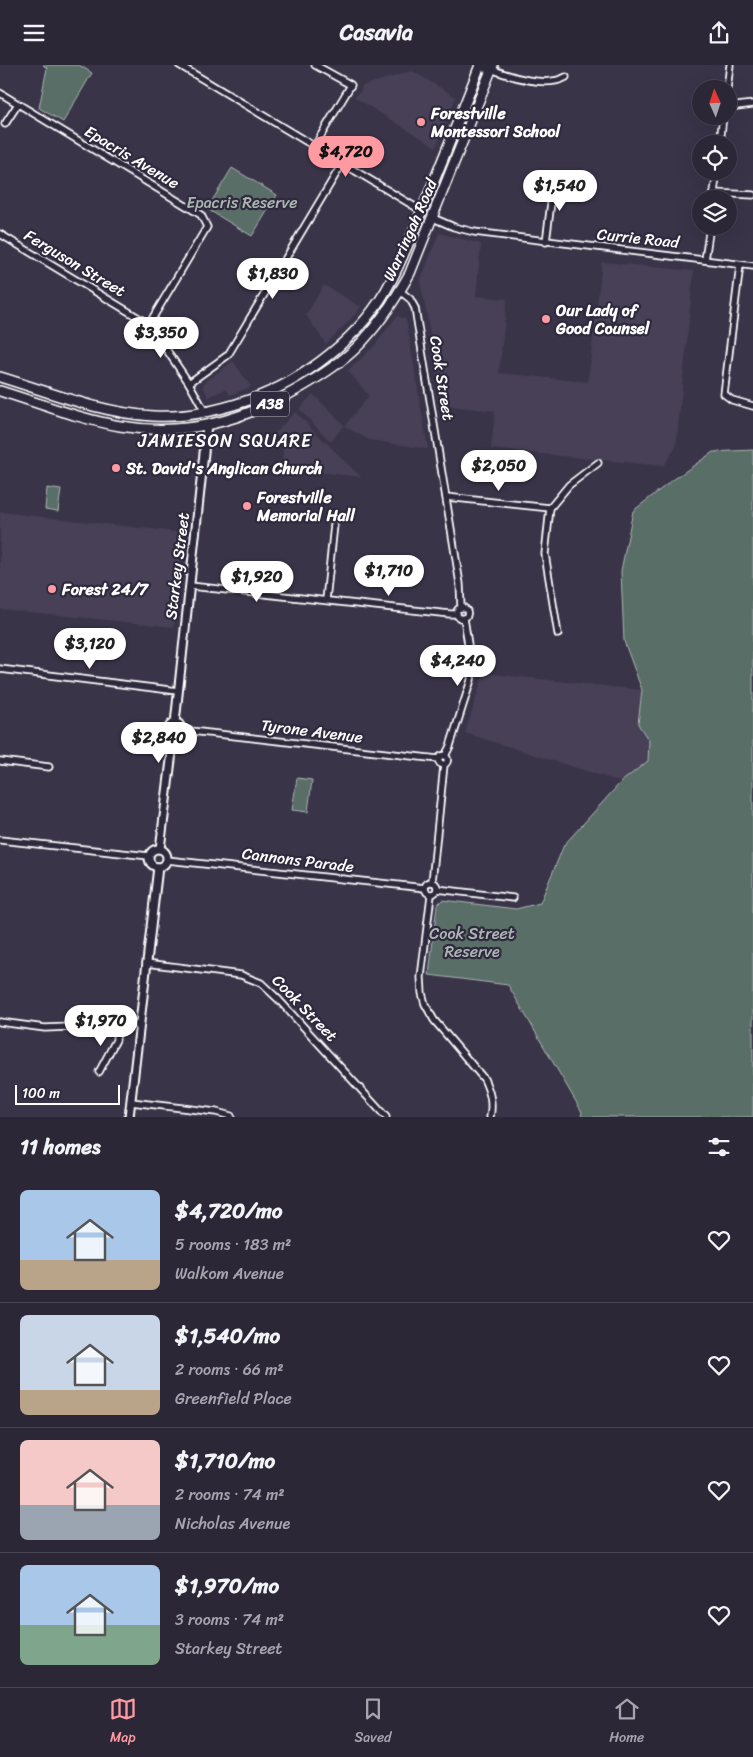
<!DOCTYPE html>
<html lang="en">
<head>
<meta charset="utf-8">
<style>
  body { margin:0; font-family:Sriracha,sans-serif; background:#342f3f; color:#f1f3f6; height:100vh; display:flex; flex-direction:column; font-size:19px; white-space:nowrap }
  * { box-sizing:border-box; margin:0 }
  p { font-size:16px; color:#a6a5ad }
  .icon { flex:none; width:28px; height:28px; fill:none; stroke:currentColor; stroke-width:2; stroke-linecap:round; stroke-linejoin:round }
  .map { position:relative; height:1052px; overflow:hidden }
  .sheet { display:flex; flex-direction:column; background:#2c2737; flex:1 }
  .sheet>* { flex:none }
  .needle { width:32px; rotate:357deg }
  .buttons { position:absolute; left:692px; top:15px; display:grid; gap:10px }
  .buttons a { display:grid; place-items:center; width:45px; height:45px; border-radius:50%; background:#2c2737; box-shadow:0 5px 20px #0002,0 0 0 1px #484452; font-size:25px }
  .scale { position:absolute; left:15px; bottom:12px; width:105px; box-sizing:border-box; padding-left:5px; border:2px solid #fff; border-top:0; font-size:14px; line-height:18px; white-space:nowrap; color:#fff; -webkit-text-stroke:4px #2f2a3d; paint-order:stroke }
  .price { position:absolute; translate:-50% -42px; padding:0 11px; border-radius:18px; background:#fff; color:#222; font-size:16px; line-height:32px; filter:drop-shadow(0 1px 2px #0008) }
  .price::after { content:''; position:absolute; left:50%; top:30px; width:15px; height:11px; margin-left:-8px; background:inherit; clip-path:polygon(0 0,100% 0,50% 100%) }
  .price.active { background:#ff9aa2; color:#111 }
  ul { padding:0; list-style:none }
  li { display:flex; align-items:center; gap:15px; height:125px; padding:0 20px }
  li+li { border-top:1px solid #484452 }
  li span { display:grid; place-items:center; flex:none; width:140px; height:100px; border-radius:8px; color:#555 }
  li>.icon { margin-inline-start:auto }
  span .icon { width:60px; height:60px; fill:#fffc; stroke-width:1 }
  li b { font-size:21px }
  h2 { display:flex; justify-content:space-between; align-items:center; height:60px; padding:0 20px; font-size:21px }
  header { display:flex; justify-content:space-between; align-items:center; height:65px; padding:0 20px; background:#2c2737; font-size:22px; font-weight:800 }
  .tabs { display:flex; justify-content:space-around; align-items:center; height:70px; border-top:1px solid #484452; background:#2c2737; font-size:14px; color:#a6a5ad }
  .tabs a { display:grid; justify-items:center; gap:2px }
  .tabs .active { color:#ff9aa2 }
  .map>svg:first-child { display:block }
  .built { fill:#474057 }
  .green { fill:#5a6e67; stroke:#acb6b3 }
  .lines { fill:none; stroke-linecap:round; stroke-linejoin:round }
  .minor-casing { stroke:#fff; stroke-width:9 }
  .tertiary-casing { stroke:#fff; stroke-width:11 }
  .trunk-casing { stroke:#fff; stroke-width:12 }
  .minor { stroke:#2f2a3d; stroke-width:5.5 }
  .tertiary { stroke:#2f2a3d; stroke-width:7 }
  .trunk { stroke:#2f2a3d; stroke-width:9 }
  .poi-dot { fill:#ff9aa2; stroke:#2f2a3d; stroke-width:2 }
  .labels { text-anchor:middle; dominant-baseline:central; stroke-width:4.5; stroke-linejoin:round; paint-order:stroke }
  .shield { fill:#2f2a3d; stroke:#c1bfc5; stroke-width:1 }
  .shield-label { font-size:15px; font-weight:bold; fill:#fff }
  .poi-label { font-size:16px; font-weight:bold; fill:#fff; stroke:#2f2a3d; text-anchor:start }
  .street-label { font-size:16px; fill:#fff; stroke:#2f2a3d }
  .park-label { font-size:16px; fill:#acb6b3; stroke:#2f2a3d }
  .neighbourhood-label { font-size:18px; letter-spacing:1px; fill:#fff; stroke:#2f2a3d }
</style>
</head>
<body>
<header><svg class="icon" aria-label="menu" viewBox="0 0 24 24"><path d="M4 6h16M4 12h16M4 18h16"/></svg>Casavia<svg class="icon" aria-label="share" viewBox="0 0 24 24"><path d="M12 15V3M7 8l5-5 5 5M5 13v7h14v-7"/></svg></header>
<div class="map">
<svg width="753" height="1052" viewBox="0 0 753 1052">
  <rect width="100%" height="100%" fill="#3a3449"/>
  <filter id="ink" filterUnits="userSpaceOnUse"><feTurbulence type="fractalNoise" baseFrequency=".02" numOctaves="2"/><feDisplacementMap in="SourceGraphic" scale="10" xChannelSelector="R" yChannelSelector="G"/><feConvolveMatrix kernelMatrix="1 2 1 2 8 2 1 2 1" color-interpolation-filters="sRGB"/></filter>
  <g filter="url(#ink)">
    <g class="built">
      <path d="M412,6L456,32L436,82L354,32L360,27L362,21Z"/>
      <path d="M439,168L481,179L476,231L507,234L499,308L588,317L602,197L694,206L676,382L663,401L491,384L495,346L441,340L427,249L420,217Z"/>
      <path d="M324,220L361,242L348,257L326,279L306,250Z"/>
      <path d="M397,251L406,254L428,384L369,375L344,361L369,331L348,306L375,280Z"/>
      <path d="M233,296L251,322L230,330L226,324L209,332L203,322L204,318Z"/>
      <path d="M313,329L344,360L331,377L299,344Z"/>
      <path d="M295,347L361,412L281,403L285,372L273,370Z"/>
      <path d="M0,447L185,468L174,562L0,544Z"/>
      <path d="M484,608L642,625L638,659L649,676L648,696L621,717L465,668Z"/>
    </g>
    <g class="green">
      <path d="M43,0H79L92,8L63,57L39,43L47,3Z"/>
      <path d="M232,103L277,130L252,171L207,144Z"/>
      <path d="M753,385V1052H581L582,1047L508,920L429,910L437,840L442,835L516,844L540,838L564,780L621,717L648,696L649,676L638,659L642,625L624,576L621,506L633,446L670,417L713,387Z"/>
      <path d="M47,423L61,425L58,446L45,444Z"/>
      <path d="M297,713L312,715L308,747L292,745Z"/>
    </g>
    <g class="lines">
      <g class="minor-casing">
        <g id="minor">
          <path d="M179,0L422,146"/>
          <path d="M491,4C511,12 547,23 566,12"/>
          <path d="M727,24L730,0"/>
          <path d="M0,28L201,150L207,162L149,259"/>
          <path d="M729,42L753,39"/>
          <path d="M5,59L18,39"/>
          <path d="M720,79L723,51"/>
          <path d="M314,82L351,20L315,0"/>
          <path d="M714,128L753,130"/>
          <path d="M713,134L717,106"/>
          <path d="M433,153L454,162L474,167L753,201"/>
          <path d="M0,169L149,259L189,318L205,347"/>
          <path d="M546,177L554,114"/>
          <path d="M705,195L710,161"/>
          <path d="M740,200L724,329L732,335L753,341"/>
          <path d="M400,226L410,234L415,243L460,519L461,543"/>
          <path d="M189,318L228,290L342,99"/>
          <path d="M446,432L550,443"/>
          <path d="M190,521L450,549H457"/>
          <path d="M326,535L334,460"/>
          <circle cx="462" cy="548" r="5.5"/>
          <path d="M558,569L545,489L550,443L569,420L598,398"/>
          <path d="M0,604L178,626"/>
          <path d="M182,665L438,694"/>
          <circle cx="443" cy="695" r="4.5"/>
          <path d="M445,691L450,681L471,615L472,606L464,553"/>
          <path d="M0,696L49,702"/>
          <path d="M0,775L149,791"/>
          <path d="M167,795L425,823"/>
          <circle cx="431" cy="823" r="6"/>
          <path d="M432,817L444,700"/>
          <path d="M437,824L513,833"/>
          <path d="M431,830L421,912L422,928L425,939L434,955L484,1014C490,1027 493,1038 490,1052"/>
          <path d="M146,898L241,910L261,918L278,934L386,1052"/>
          <path d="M0,957L45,963L140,959"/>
          <path d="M99,1007L116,975L117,960"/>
          <path d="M131,1037L216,1047L231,1051"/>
        </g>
      </g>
      <g class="tertiary-casing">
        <g id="tertiary">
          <path d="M175,658L207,360"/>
          <path d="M174,671H179L182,665L179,659L175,658"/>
          <path d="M174,671L169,668C167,663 170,659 175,658"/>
          <path d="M160,784L174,671"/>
          <circle cx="158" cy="793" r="9"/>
          <path d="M129,1052L158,802"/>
        </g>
      </g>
      <g class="trunk-casing">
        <g id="trunk">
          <path d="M0,312C50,327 100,348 153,351C185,353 216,346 246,336C303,317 363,271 391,216C406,187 417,156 430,126C447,84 464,42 480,0L491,4"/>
          <path d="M0,326C39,338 79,354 120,361C185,372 242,356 298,324C319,312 340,299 357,282C378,261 395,235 410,208L493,0"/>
        </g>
      </g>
      <use href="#minor" class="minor"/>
      <use href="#tertiary" class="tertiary"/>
      <use href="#trunk" class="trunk"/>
    </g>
  </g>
  <g class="poi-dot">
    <circle cx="421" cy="57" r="5"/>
    <circle cx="546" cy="254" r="5"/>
    <circle cx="116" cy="403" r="5"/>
    <circle cx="247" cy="441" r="5"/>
    <circle cx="52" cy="524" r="5"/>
  </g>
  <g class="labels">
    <rect class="shield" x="251" y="326.5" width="38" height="25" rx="4"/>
    <g class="shield-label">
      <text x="270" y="339">A38</text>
    </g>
    <g class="poi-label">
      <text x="431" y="48">Forestville<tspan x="431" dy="18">Montessori School</tspan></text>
      <text x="556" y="245">Our Lady of<tspan x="556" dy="18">Good Counsel</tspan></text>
      <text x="126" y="403">St. David's Anglican Church</text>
      <text x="257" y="432">Forestville<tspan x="257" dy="18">Memorial Hall</tspan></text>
      <text x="62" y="524">Forest 24/7</text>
    </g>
    <g class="street-label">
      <text transform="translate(132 92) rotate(31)">Epacris Avenue</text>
      <text transform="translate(410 165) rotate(-66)">Warringah Road</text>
      <text transform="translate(638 173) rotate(6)">Currie Road</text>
      <text transform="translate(75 198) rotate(31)">Ferguson Street</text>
      <text transform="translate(442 313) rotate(81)">Cook Street</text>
      <text transform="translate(177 501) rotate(-83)">Starkey Street</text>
      <text transform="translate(312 666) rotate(7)">Tyrone Avenue</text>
      <text transform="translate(298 795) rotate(7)">Cannons Parade</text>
      <text transform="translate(305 943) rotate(46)">Cook Street</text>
    </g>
    <g class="park-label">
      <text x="242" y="137">Epacris Reserve</text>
      <text x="472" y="868">Cook Street<tspan x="472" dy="18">Reserve</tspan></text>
    </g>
    <g class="neighbourhood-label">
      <text x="225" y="376">JAMIESON SQUARE</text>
    </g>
  </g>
</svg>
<div class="buttons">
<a><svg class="needle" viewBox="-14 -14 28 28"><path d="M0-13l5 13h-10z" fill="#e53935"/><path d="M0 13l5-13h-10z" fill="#a6a5ad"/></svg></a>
<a><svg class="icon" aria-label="locate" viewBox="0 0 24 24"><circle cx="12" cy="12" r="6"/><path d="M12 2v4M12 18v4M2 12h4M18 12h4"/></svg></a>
<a><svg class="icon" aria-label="layers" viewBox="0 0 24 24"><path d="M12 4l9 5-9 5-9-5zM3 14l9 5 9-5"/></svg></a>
</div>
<div class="scale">100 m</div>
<b class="price active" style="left:346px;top:113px">$4,720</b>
<b class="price" style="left:560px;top:147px">$1,540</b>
<b class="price" style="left:273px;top:235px">$1,830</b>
<b class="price" style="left:161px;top:294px">$3,350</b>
<b class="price" style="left:499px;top:427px">$2,050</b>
<b class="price" style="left:389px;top:532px">$1,710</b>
<b class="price" style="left:257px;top:538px">$1,920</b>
<b class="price" style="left:90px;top:605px">$3,120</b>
<b class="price" style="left:458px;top:622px">$4,240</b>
<b class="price" style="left:159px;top:699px">$2,840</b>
<b class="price" style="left:101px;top:982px">$1,970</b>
</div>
<section class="sheet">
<h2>11 homes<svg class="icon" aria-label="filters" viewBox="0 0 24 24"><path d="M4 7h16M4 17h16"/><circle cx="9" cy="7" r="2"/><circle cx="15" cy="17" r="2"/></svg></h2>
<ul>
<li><span style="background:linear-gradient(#a9c7e8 70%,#b9a48a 0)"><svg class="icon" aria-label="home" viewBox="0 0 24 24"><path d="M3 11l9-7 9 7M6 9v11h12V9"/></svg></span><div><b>$4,720/mo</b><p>5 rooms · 183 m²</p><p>Walkom Avenue</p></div><svg class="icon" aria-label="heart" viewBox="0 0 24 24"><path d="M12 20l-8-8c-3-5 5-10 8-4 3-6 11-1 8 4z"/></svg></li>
<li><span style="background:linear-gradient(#c9d6e8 75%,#b9a48a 0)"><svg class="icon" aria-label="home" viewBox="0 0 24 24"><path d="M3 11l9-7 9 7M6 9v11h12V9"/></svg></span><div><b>$1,540/mo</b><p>2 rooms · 66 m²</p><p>Greenfield Place</p></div><svg class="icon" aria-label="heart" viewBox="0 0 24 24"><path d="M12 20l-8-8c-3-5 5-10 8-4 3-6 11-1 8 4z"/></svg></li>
<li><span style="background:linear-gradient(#f6c9c9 65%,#9aa5b1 0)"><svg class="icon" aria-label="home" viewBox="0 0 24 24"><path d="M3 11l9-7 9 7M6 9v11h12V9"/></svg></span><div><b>$1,710/mo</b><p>2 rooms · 74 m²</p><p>Nicholas Avenue</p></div><svg class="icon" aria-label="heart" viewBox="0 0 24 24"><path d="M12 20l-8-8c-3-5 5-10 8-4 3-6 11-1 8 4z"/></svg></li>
<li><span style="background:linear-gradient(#a9c7e8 60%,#7fa58c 0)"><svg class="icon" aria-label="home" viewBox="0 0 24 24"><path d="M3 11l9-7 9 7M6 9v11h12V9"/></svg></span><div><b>$1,970/mo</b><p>3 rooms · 74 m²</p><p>Starkey Street</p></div><svg class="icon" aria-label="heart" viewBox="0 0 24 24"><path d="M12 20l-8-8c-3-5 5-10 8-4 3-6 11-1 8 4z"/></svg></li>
</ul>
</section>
<nav class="tabs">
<a class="active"><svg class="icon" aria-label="map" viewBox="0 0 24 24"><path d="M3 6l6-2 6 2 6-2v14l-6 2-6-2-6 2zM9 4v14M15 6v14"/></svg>Map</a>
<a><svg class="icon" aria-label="saved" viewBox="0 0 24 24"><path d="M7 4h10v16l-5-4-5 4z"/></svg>Saved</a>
<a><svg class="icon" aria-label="home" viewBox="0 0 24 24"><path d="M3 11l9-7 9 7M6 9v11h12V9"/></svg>Home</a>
</nav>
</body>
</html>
